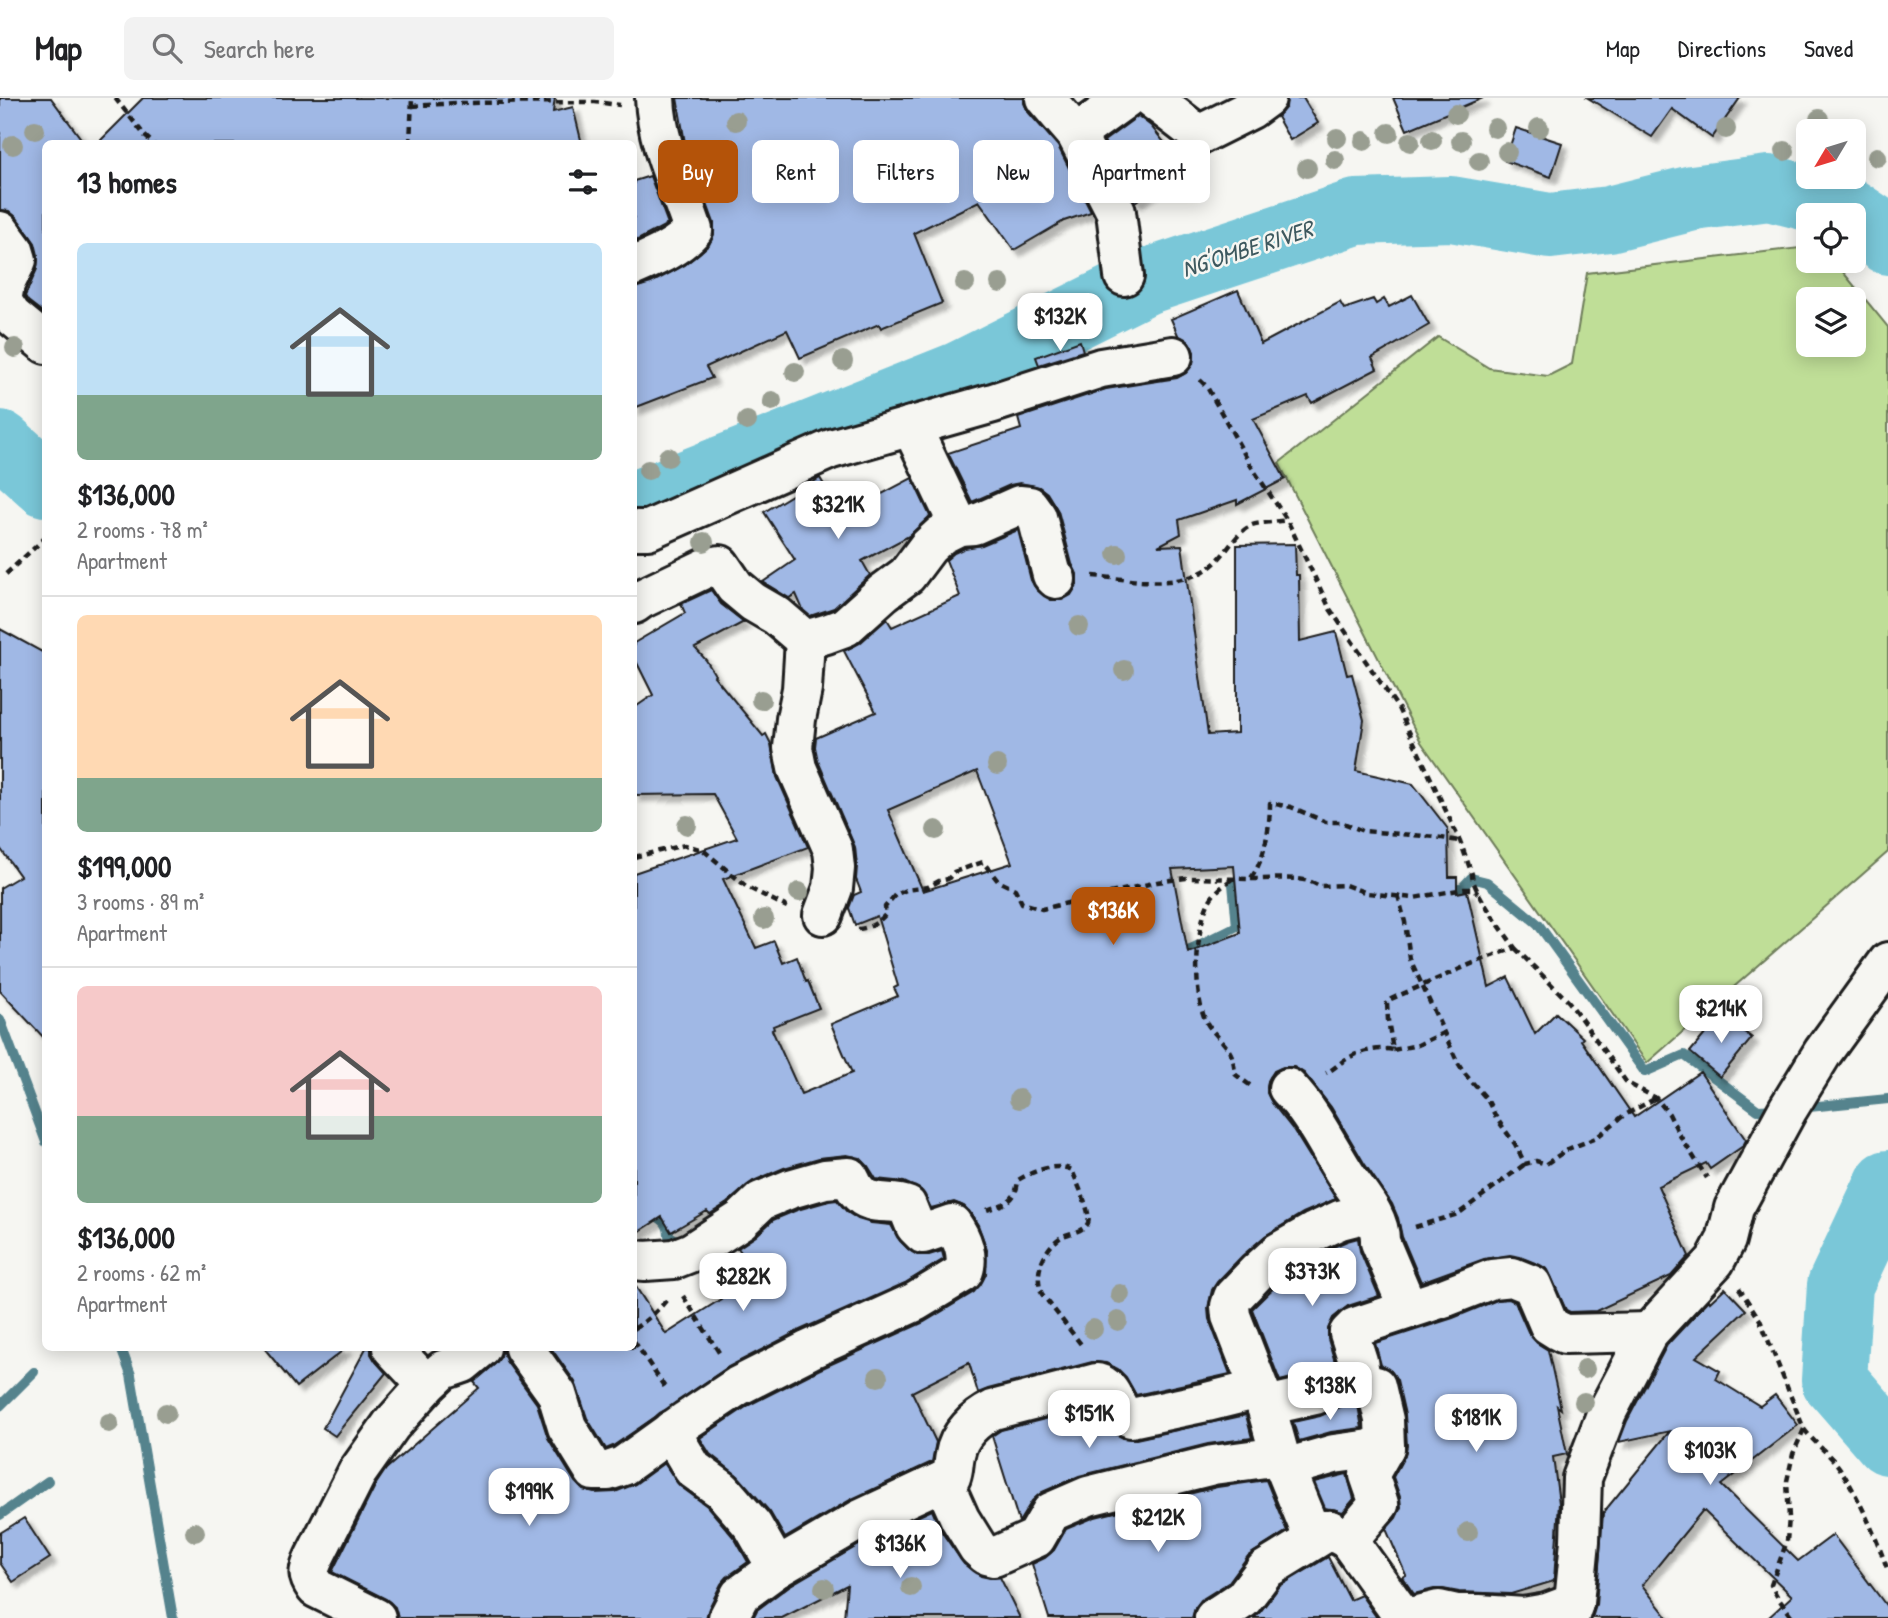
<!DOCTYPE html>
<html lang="en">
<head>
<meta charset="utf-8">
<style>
  body { margin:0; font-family:"Patrick Hand",sans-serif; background:#f2f2f2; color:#202124; height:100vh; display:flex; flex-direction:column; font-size:26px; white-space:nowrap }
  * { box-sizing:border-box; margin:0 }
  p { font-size:23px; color:#757577 }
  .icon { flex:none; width:38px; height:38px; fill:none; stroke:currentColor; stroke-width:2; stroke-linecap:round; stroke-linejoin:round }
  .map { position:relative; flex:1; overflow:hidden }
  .panel { position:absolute; left:42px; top:42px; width:595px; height:1211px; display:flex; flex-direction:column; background:#fff; border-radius:10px; box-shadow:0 4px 18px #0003 }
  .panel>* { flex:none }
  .hud { position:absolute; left:658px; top:42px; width:665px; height:63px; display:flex; gap:14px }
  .needle { width:46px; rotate:232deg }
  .tools { position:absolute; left:1796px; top:21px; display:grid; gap:14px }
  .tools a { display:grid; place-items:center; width:70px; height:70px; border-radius:10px; background:#fff; box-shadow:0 4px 18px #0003; font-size:35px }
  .price { position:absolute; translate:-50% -60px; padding:0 16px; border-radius:14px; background:#fff; color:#222; font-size:23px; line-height:46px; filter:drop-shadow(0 2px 4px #0008) }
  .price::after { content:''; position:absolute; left:50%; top:42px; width:21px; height:16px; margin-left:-10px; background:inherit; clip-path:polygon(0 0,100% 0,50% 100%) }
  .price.selected { background:#b45309; color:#fff }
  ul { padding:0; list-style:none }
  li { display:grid; align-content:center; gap:14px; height:371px; padding:0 35px }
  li+li { border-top:2px solid #e0e0e0 }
  li span { display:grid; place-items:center; height:217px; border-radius:10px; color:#555 }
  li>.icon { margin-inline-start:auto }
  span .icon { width:126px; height:126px; fill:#fffc; stroke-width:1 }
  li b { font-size:30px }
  h2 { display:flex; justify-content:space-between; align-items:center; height:84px; padding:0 35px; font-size:30px }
  .chip { padding:0 24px; border-radius:10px; background:#fff; box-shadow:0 4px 18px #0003; font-size:24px; line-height:63px }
  .chip.selected { background:#b45309; color:#fff }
  header { display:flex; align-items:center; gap:42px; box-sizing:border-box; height:98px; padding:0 35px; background:#fff; border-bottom:2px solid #e0e0e0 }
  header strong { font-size:33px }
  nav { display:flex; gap:38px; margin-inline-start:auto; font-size:24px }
  .search { width:490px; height:63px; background:#f2f2f2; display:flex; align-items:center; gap:18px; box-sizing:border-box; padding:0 24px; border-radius:10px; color:#757577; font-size:26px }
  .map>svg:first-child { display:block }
  .green { fill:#bfde97; stroke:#6e7d5a; stroke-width:2; fill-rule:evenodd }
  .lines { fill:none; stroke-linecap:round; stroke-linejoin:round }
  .stream { stroke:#54838d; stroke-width:10 }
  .river { stroke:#7ac7d8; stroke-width:66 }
  .building { fill:#a0b8e5; stroke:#1c1c1c; stroke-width:2; fill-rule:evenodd; filter:url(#shadow) }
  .minor-casing { stroke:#1c1c1c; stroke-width:44 }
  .path { stroke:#1c1c1c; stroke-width:4.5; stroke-dasharray:7 5; stroke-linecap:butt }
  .minor { stroke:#f6f6f2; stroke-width:38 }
  .tree { fill:#999e91 }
  .labels { text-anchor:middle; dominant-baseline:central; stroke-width:5; stroke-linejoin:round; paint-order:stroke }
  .water-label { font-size:24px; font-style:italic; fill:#3d585e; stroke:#f6f6f2 }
</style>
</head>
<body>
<header>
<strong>Map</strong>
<div class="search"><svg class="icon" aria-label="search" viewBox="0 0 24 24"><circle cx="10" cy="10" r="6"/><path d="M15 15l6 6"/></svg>Search here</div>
<nav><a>Map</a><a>Directions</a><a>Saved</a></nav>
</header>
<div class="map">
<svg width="1888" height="1520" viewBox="0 0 1888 1520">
  <defs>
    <filter id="shadow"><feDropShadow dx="6" dy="6" stdDeviation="2" flood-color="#0004"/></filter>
  </defs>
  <rect width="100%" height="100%" fill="#f6f6f2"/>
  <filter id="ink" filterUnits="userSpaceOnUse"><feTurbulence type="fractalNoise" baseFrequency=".0143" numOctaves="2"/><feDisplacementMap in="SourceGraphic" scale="14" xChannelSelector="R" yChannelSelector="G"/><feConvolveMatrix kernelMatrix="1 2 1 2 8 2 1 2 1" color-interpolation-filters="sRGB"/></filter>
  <g filter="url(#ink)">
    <path class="green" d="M1808,149V163H1834L1888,229V754L1647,965L1421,644L1279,365L1438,239L1489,270L1548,278L1572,266L1587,175ZM1808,201H1853V247H1808Z"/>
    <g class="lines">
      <g class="stream">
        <path d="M1876,131L1880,118L1888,113"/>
        <path d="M1444,794L1463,789L1471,780L1487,784L1538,826L1645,974L1684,957L1758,1012L1779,1011"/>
        <path d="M1175,857L1193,850L1237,828L1233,786L1249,784"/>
        <path d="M0,921L46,1044"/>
        <path d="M1799,1010L1888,1001"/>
        <path d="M634,1099L644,1116C658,1117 669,1122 669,1138L677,1142L687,1139"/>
        <path d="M121,1250L131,1277L173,1520"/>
        <path d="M0,1308L34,1274"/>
        <path d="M0,1417L48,1383"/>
      </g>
      <g class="river">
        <path d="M0,345L46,386"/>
        <path d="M634,406L958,277L1145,184L1356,114L1451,111L1550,128L1609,121L1693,100L1769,90L1843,109L1876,131L1888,144"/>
        <path d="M1888,1085L1840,1187L1834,1282L1888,1344"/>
      </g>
    </g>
    <g class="building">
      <path d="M0,0H51L85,46H46V217L28,203L25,198L37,171L38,157L35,145L17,120L9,113L0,112Z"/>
      <path d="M143,0H555L553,14L573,9L582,46H97Z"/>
      <path d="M677,0H1024V5L1028,14L1058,48L1091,114L1064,123L1014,152L979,103L914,135L942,205L881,230L879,226L800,260L787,232L706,269L712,280L634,310V190L651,185L685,167L709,147L714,136V125L685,45Z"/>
      <path d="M1287,0H1303L1318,25L1290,42L1277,19L1286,9Z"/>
      <path d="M1393,0H1483L1407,32Z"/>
      <path d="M1588,0H1740L1712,40L1672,11L1652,39Z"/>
      <path d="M1138,18L1151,28L1168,49L1163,53L1178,72L1135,104L1104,43Z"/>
      <path d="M1516,30L1562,45L1551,79L1505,63Z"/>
      <path d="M650,78L668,126L634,144V83Z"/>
      <path d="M1238,192L1261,246L1340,204L1344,211L1373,201L1376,206L1384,201L1389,209L1412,197L1429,227L1372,260L1377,271L1312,305L1308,298L1253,321L1285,381L1237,406V402L1179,422L1181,436L1158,448L1182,447L1208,637L1237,635V447L1295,446L1296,477H1299L1300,543L1336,534L1347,577L1352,576L1364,622L1356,673L1413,686L1448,731L1449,779H1457V795L1467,793L1489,889L1508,879L1535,936L1556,915L1583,940L1581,942L1634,1019L1700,974L1746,1042L1743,1048L1710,1071L1706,1065L1658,1088L1689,1158L1671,1178L1596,1213L1570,1214L1566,1212L1548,1172L1540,1167L1520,1159L1510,1157L1484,1161L1421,1184L1402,1139L1398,1120L1392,1106L1364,1065L1331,1009L1304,975L1294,969H1283L1274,973L1268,983L1267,995L1272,1005L1294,1033L1336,1101L1303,1115L1265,1138L1242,1158L1217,1184L1212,1192L1208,1210L1209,1221L1230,1276L1136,1297L1126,1279L1118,1271L1106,1265L1092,1264L988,1291L978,1295L969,1265L912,1294L936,1344L932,1364L852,1401L785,1440L770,1414L738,1378L710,1356L700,1340L749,1307L818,1272L924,1224L974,1194L983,1182L986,1176L987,1152L978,1127L970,1114L964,1108L954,1104L931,1110L921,1092L904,1084L876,1081L868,1068L860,1060L847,1057L819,1060L784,1070L753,1083L727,1105L710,1116L707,1113L671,1134L662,1119L634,1137V775L737,740L713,696L634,697V610L653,597L634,559V545L685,515L681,506L711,492L721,506L744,524L695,550L706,562L715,577L714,578L763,638L766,636L771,646L777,679L808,749L723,781L756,850L774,843L783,865L797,859L806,884L808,883L819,910L773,928L774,931L772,932L801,996L852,975L831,926L898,898L894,890L898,888L877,818L855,827L849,810L854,797L861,794L856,781L857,768L855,749L818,663L815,649L816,640L876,614L844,553L860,545L887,521L892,529L960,498L946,462L954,455L965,450L982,447L1018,432L1031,482L1037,492L1051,502H1062L1071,497L1077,487V476L1072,466L1058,413L1047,395L1039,389L1020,385L1010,387L972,404L948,355L1021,331L1018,320L1106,291L1177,280L1186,275L1193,266L1194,254L1189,244L1178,237L1171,221ZM977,673L1012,765L923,793L888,712ZM1234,768L1240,835L1188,855L1172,771Z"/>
      <path d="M1080,243L1083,253L1039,267L1036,259Z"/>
      <path d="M820,380L842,417L912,380L930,418L909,438L862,463L870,477L834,510L810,518L803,512L796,496L789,500L763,484L795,462L764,414Z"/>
      <path d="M0,531L46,556V942L0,893V790L20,778L0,750Z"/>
      <path d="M1722,916L1752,940L1720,979L1690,954Z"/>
      <path d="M837,1102L847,1114L858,1121L871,1125L891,1127L900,1143L908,1151L917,1157H929L942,1153L944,1161L905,1185L800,1232L728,1269L613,1348L606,1351L587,1320L575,1284L551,1250H634V1186L666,1236L721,1201L708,1180L743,1157L738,1150L756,1138L773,1122L797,1112L829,1103Z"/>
      <path d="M1358,1140L1360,1153L1379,1198L1348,1208L1333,1220L1328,1231V1241L1335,1264L1308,1276L1280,1283L1252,1211L1292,1172L1324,1153L1347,1143Z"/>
      <path d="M1725,1190L1746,1212L1696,1259L1720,1273L1716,1281L1760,1308L1775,1297L1798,1327L1721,1387L1798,1463L1833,1437L1888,1510V1520H1768L1792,1498L1703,1412L1642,1487L1668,1520H1592L1596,1507L1603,1415L1670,1333L1619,1344L1627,1323L1667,1247L1709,1202L1710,1204Z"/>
      <path d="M1509,1201L1515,1204L1529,1236L1537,1245L1548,1252L1561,1311L1557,1308L1567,1356L1553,1359L1559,1405L1554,1483L1511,1496L1459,1494L1443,1491H1434L1414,1496L1402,1479L1406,1477L1386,1431L1396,1420L1401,1409L1400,1399L1393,1379L1405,1357L1407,1348L1405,1317L1397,1282L1391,1273L1381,1267L1375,1245L1453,1220L1497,1202Z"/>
      <path d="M264,1250H346L296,1289Z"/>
      <path d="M366,1250H371V1256L376,1264L386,1275L335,1338L323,1330Z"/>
      <path d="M502,1250L506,1263L537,1306L548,1340L575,1384L583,1392L594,1395L615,1394L635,1386L664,1365L680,1388L707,1408L735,1441L748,1464L727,1479L721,1486L709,1510L706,1520H398L395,1509L386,1501L332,1474L376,1386L386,1371L479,1290L474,1284L495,1266L501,1258Z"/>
      <path d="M1354,1305L1358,1307L1362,1330L1331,1334L1299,1343L1293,1324L1320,1318L1342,1308Z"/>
      <path d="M1093,1309L1106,1329L1123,1340L1136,1341L1246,1317L1252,1340L1208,1346L1079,1378L1042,1394L1032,1403L1019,1424L992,1338L1001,1332Z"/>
      <path d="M1347,1376L1354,1401L1343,1414L1325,1410L1314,1384Z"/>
      <path d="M1266,1382L1287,1433L1248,1458L1228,1485L1201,1502L1195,1510L1192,1520H1049L1032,1466L1045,1460L1054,1452L1066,1431L1095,1419L1217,1389Z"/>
      <path d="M932,1412L941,1433L964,1466L981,1478L990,1480L1000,1479L1020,1520H844L847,1487L782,1520H753L757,1512L789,1488L871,1440Z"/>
      <path d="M24,1420L50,1460L13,1484L0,1465V1435Z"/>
      <path d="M1328,1459L1350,1502L1361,1497L1377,1520H1254L1260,1514L1280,1488Z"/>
    </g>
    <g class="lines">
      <g class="minor-casing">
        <g id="minor">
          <path d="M1045,0L1076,36L1116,114L1124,178"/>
          <path d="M1151,0L1199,37L1251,11L1266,0"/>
          <path d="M1076,36L1126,0"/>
          <path d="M0,133L14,152L17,162L5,186L2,203L12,218L46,246"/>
          <path d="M634,168C655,159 677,150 693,132C679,88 657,48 655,0"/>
          <path d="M911,328L959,428"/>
          <path d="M634,432H648L831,351L993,305L1101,270L1173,258"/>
          <path d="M634,506L641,501L706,470L720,467L735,489L753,504L777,518L805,542"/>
          <path d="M805,542L826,536L845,529L884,494L907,477L928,449L941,437L959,428L974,427L1019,407L1029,408L1037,419L1052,477L1056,481"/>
          <path d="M805,542L802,591L796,621L793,650L797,670L833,752L835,770L833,790L823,817"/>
          <path d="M1288,990C1313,1016 1327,1047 1346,1077C1359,1097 1381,1119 1380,1144L1408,1210"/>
          <path d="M392,1250L427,1287"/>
          <path d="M524,1250L557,1296L567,1329L594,1373H608L623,1368L687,1322L738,1288L809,1252L915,1204L963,1175C970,1159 962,1140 952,1126L923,1136L915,1128L907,1108C891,1101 869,1109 858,1094C854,1090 852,1084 849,1079L825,1081L790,1091L761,1103L741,1122L692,1154L674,1161L645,1163L634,1162"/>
          <path d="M1266,1308L1315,1297L1335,1287L1361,1281L1358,1263L1349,1235L1355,1229L1446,1199L1492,1181L1512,1179L1532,1187L1549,1227L1557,1232L1565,1236L1649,1234"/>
          <path d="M672,1332L677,1344L693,1371L722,1392L753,1428L777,1470"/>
          <path d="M1285,1370L1334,1356L1385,1349"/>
          <path d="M943,1383L960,1421L978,1450L986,1457L994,1459L1036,1440L1051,1414L1088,1398L1213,1367L1280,1358"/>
          <path d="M1330,1432H1310L1280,1358L1266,1308L1231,1218L1230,1208L1233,1199L1258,1173L1279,1154L1314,1134L1340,1122L1371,1114"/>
          <path d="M1348,1442L1379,1406L1369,1377L1385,1349L1384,1322L1376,1288L1363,1286L1361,1281"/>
          <path d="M376,1520L316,1490C307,1477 308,1474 314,1460L357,1375L391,1327L427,1287L443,1272L463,1265L481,1250"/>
          <path d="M728,1520L740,1497L777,1470L861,1421L951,1379C954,1371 953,1366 955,1357C958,1337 975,1321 993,1312L1097,1285C1117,1290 1113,1315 1131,1320L1207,1304L1259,1291"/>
          <path d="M1214,1520L1243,1501L1265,1472L1330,1432L1348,1442L1404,1520"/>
          <path d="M1407,1520L1439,1512L1457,1516H1479L1524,1519L1547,1515L1574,1505"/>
          <path d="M1569,1520L1574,1505L1580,1443L1582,1380L1607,1314L1649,1234L1715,1163L1726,1142L1734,1110L1788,1011L1823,954L1888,864"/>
        </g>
      </g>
      <g class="path">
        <path d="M115,0L146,39L154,46"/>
        <path d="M412,8L456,5L595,4L620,7"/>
        <path d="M410,46L412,0"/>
        <path d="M1200,282L1207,289L1251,368L1287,422L1330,511L1398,610L1460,743L1472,776C1471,791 1505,835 1515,850L1476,864L1391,901L1387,905L1388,922L1393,952C1380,949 1362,953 1350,959C1341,963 1335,971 1326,975"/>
        <path d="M6,476L46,439"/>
        <path d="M1093,478C1129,481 1171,491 1204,473C1224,462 1233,437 1250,428C1256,424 1279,424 1287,422"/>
        <path d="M634,759L685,747L703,752L747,789L787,809"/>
        <path d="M1232,781C1223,788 1214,794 1209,804C1195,831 1193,894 1205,921C1210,934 1225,943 1231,956C1234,962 1234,971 1236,977L1251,988"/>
        <path d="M1251,781C1273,782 1301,776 1319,788L1345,787L1367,795L1414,800L1464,791H1472L1478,795"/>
        <path d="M1398,797L1405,824L1410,861L1457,963L1465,976L1487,1001L1497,1021L1515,1046L1525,1066L1536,1063L1546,1066L1568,1051L1596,1040L1623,1018L1656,1000"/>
        <path d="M858,831C870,830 878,825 886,816L885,809L895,797L906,792L928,789L939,783L948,781L954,774L983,764L998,783L1015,791L1022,805L1042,811L1157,784L1186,780L1250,781C1265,763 1270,728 1270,705L1291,709L1326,724H1341L1363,733L1436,739L1459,743"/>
        <path d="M1515,850L1569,904L1627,985L1656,1000L1669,1016L1679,1036L1707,1080"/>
        <path d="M1393,952L1418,947L1445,934"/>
        <path d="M987,1112C1006,1105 1016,1104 1018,1082C1033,1073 1056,1064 1072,1072C1076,1083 1092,1115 1088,1125C1084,1133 1070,1135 1063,1138C1044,1149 1033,1175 1042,1196L1083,1249"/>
        <path d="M1415,1129L1458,1116L1525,1066"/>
        <path d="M1739,1190L1760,1222L1804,1331L1793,1356L1787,1383L1789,1420L1787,1443L1771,1487L1778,1500L1793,1520"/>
        <path d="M683,1198L720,1256"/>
        <path d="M634,1231C647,1222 659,1212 669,1199"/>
        <path d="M634,1243L666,1291"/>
        <path d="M1804,1331C1815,1346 1831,1357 1841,1372C1861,1403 1876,1439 1888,1473"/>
      </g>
      <use href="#minor" class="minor"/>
    </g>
    <g class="tree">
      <circle cx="1456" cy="16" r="10"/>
      <circle cx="1819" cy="21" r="10"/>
      <circle cx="736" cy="23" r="10"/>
      <circle cx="1495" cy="30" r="10"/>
      <circle cx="1539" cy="30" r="10"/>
      <circle cx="1726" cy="31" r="10"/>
      <circle cx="35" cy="32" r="10"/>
      <circle cx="1389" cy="35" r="10"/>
      <circle cx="1337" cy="40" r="10"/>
      <circle cx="1432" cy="42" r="10"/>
      <circle cx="1364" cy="43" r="10"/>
      <circle cx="1461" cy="43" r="10"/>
      <circle cx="1410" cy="44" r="10"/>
      <circle cx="13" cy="47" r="10"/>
      <circle cx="1785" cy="53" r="10"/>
      <circle cx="1507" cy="54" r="10"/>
      <circle cx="1877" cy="59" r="10"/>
      <circle cx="1335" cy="62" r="10"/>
      <circle cx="1479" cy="63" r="10"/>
      <circle cx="1307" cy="70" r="10"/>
      <circle cx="965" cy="185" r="10"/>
      <circle cx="1000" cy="185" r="10"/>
      <circle cx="15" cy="250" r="10"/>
      <circle cx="843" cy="263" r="10"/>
      <circle cx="795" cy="274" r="10"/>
      <circle cx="772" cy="303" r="10"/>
      <circle cx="747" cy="323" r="10"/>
      <circle cx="668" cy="359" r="10"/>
      <circle cx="648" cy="372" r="10"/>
      <circle cx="704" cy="444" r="10"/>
      <circle cx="1117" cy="456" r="10"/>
      <circle cx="1079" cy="528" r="10"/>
      <circle cx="1124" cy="572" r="10"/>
      <circle cx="761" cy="602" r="10"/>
      <circle cx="997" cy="667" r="10"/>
      <circle cx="687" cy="727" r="10"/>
      <circle cx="936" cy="732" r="10"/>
      <circle cx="799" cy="794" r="10"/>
      <circle cx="764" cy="821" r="10"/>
      <circle cx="1019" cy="1001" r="10"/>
      <circle cx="1120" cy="1196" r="10"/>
      <circle cx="1118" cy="1223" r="10"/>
      <circle cx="1093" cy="1231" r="10"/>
      <circle cx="1585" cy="1271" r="10"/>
      <circle cx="878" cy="1279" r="10"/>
      <circle cx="1584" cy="1304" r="10"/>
      <circle cx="166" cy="1315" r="10"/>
      <circle cx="109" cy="1325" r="10"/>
      <circle cx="195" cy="1434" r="10"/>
      <circle cx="1468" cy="1434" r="10"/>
      <circle cx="911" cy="1489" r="10"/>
      <circle cx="824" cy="1490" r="10"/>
    </g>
  </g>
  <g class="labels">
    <g class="water-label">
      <text transform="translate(1247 150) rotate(-18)">NG'OMBE RIVER</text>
    </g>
  </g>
</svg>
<div class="tools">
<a><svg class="needle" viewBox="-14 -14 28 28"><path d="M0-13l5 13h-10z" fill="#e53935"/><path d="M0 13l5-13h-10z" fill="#757577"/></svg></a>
<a><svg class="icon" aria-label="locate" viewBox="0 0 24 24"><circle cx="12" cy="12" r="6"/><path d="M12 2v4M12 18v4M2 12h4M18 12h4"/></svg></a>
<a><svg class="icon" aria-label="layers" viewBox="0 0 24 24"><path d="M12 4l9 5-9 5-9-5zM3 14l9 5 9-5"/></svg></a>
</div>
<b class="price" style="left:1060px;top:255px">$132K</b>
<b class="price" style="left:838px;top:443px">$321K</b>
<b class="price selected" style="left:1113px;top:849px">$136K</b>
<b class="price" style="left:1721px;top:947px">$214K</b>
<b class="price" style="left:1312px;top:1210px">$373K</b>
<b class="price" style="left:743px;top:1215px">$282K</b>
<b class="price" style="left:1330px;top:1324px">$138K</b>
<b class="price" style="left:1089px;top:1352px">$151K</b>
<b class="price" style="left:1476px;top:1356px">$181K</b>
<b class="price" style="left:1710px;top:1389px">$103K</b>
<b class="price" style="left:529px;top:1430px">$199K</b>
<b class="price" style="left:1158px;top:1456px">$212K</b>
<b class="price" style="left:900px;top:1482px">$136K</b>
<div class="hud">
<a class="chip selected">Buy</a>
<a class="chip">Rent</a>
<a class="chip">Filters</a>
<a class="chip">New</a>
<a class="chip">Apartment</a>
</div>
<section class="panel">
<h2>13 homes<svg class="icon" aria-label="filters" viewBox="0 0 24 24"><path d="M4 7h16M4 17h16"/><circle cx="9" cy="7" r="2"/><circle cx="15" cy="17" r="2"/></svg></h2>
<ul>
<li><span style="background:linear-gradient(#bfe0f5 70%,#7fa58c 0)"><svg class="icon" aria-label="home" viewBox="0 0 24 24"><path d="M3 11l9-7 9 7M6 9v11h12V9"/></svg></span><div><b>$136,000</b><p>2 rooms · 78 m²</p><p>Apartment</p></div></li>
<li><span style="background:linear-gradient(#ffd9b3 75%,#7fa58c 0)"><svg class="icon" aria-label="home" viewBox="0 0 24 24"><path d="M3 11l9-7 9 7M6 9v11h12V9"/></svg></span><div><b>$199,000</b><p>3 rooms · 89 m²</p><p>Apartment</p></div></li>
<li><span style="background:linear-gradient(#f6c9c9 60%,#7fa58c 0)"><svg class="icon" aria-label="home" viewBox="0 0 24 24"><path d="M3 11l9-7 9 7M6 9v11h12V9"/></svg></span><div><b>$136,000</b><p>2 rooms · 62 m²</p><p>Apartment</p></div></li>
</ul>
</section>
</div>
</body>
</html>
